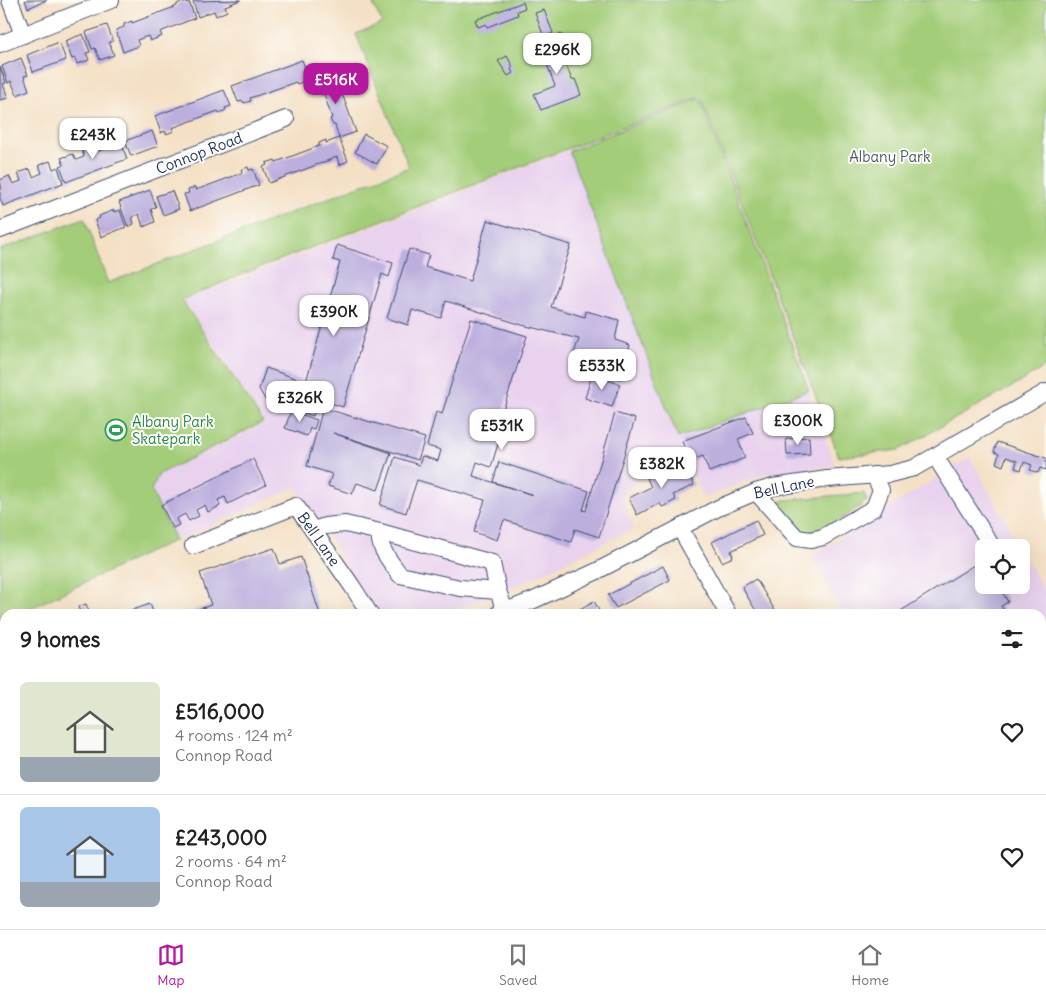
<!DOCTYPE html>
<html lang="en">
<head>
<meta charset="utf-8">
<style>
  body { margin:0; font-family:Delius,sans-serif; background:#f6f6f6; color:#222; height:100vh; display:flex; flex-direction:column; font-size:19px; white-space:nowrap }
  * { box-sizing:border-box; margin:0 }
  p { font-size:16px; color:#767676 }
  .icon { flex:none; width:28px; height:28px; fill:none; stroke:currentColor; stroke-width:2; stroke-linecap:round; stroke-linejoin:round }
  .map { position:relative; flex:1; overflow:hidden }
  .drawer { position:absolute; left:0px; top:609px; width:1046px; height:321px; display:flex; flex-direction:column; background:#fff; border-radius:15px 15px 0 0; box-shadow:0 5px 20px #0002 }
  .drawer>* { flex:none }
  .tools { position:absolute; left:975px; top:539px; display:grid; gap:10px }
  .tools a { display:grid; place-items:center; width:55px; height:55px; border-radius:8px; background:#fff; box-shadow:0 5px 20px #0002; font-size:25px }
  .price { position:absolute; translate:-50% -42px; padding:0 11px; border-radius:10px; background:#fff; color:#222; font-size:16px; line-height:32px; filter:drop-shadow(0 1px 2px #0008) }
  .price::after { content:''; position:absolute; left:50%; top:30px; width:15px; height:11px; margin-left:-8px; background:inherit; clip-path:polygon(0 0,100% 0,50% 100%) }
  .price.on { background:#b5179e; color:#fff }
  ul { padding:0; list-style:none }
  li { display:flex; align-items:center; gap:15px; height:125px; padding:0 20px }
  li+li { border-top:1px solid #e0e0e0 }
  li span { display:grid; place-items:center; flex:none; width:140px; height:100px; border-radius:8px; color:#555 }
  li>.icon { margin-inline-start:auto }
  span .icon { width:60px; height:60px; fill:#fffc; stroke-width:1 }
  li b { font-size:21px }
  h2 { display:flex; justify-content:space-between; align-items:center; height:60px; padding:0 20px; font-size:21px }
  .tab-bar { display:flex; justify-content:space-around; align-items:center; height:70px; border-top:1px solid #e0e0e0; background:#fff; font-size:14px; color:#767676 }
  .tab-bar a { display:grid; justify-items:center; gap:2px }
  .tab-bar .on { color:#b5179e }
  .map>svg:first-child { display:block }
  .built { fill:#e9d2ee }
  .green { fill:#a4cd79; stroke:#607e6c }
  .building { fill:#bcafde }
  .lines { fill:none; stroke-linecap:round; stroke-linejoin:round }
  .minor-casing { stroke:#3c4a6d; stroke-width:18 }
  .minor { stroke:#fff; stroke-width:16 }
  .labels { text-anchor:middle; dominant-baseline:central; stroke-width:4; stroke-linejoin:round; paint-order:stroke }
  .street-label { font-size:15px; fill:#1b2f5e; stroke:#fdfcf7 }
  .park-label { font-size:15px; fill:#445e66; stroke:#fdfcf7 }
  .leisure-label { font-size:15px; fill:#27864d; stroke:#fdfcf7; text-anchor:start }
</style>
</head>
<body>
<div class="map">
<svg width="1046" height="929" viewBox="0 0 1046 929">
  <rect width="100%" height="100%" fill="#fdfcf7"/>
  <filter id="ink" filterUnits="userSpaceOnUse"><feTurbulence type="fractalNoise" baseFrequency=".02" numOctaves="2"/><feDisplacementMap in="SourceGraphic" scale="10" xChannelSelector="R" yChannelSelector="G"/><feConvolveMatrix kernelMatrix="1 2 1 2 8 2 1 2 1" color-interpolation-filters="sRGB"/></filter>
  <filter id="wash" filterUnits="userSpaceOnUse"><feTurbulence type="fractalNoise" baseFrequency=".0096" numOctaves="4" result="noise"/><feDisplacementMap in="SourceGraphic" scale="20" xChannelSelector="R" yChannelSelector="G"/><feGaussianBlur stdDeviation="1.12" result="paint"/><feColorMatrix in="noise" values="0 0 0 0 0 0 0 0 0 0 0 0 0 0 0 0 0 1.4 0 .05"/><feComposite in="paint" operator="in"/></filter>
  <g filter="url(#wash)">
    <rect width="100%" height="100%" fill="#f4e0c5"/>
    <g class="built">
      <path d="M700,99L809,390L835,465L763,474L704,498L685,457L664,463L643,473L621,497L634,528L525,582L443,614H375L361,593L334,545L296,487L176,541L152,490L159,475L265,423L184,300Z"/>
      <path d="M970,457L1020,547L984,548V585H1021V550L1046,594V929H1021L1018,925H1041V614H843L812,556Z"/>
    </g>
    <g class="green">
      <path d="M371,0H1046V366L1017,384L899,450L839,457L701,97L243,274L182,300L263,422L159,474L151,490L175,540L18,614H5V620L0,622V250L84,218L108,283L409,167L356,34L382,23Z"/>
      <path d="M700,99L809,390L678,438L569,151Z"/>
      <path d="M864,493L867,501C848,514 825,534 801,532L777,504L784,500Z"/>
    </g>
    <g id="blocks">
      <g class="building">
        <path d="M25,0H47L28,8Z"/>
        <path d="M241,0L225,6L227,11L216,16L214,11L198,17L193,1Z"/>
        <path d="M183,1V3L189,2L195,18L160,32L162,36L150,41L148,36L137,40L139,46L123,52L116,30L124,27V24L132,21V23L177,6V4Z"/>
        <path d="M523,2L525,8L517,11L518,15L487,27L486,24L478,27L475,20Z"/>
        <path d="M544,10L553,33L544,37L535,13Z"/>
        <path d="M107,25L113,41L109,42L114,55L100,60L95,48L92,49L86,32Z"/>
        <path d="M83,34L90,52L86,53L89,60L77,64L75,58L72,59L65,41Z"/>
        <path d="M561,34L567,50L561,52L572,80L575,79L581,95L541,110L534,94L555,86L539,43Z"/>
        <path d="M59,42L66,60L33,72L27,55Z"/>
        <path d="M507,56L513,67L511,69L513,73L508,76L498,61Z"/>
        <path d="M21,58L28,75L24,76L29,90L17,95L11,81L8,83L2,66Z"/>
        <path d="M302,60L309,78L304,79L305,81L297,84L296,82L250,98L251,101L244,103L243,101L238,102L232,86Z"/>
        <path d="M0,67L6,83L3,84L8,98L0,100Z"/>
        <path d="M330,71L332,79L336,77L356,132L339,138L335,125H333L330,119L332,118L324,94L321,95L317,84H320L317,76Z"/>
        <path d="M224,90L231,106L225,108L226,110L219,113L218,111L172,128L174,131L166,134L165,131L161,133L155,116Z"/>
        <path d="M152,131L158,146L131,156L125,141Z"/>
        <path d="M364,134L387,146L377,164L355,152Z"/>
        <path d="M114,137L116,144L121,142L127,159L66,182L60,166L64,165L61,158L73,154L76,160L84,157L82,150L94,146L96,152L104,149L101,142Z"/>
        <path d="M339,138L348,161L339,165L337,157L269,183L263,167L267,165L266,163L275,160L276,162L319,146V143L326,140V143Z"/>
        <path d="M50,161L53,169L58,167L63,183L3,206L0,198V190L2,189L0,180L9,176L13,184L21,181L18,173L30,169L33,177L42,173L39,165Z"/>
        <path d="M248,167L249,170L253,169L259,185L190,211L184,194L189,193L188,190L195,187L196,190L242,173L241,170Z"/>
        <path d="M150,190L156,207L151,209L155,222L143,227L139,214L132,217L134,224L128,227L119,202Z"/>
        <path d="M172,191L179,209L163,215L156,196Z"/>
        <path d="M114,210V212L120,210L126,227L101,237L95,220L100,218L99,216Z"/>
        <path d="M487,220L571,245L551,307L585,317L586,311L619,320L615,340L630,345L620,379L598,372L600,365L573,356L579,339L522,325L446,301L441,318L412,310L408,325L387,318L409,249L429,255L425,267L470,281Z"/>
        <path d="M337,245L393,263L389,277L382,274L343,407L327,402L329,395L321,393L313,416L266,401L259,389L266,368L306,382L340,262L333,260Z"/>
        <path d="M471,319L527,336L496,432L501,434L491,467L477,462L473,476L533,495L493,482L499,462L589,491L583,510L586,511L615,413L635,419L599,537L575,529L571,542L504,520L497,540L474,532L485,500L417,480L406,513L380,505L395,457L419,465L422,456L438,461L441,450L427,446L436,412L442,414Z"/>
        <path d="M592,375L620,384L612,407L585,398Z"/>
        <path d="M323,408L425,438L418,460L333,433L391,453L378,490L357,483L352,494L328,486L332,474L307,466Z"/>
        <path d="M291,411L317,420L314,429L310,428L307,436L285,428Z"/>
        <path d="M746,417L753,433L738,439L745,458L709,472L703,456L690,461L682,441Z"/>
        <path d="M809,437L810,454L787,455L786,439Z"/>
        <path d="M997,442L1046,458V470L1040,468L1038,473L1030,470L1032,465L1024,462L1021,470L1015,468L1017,461L1006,457L1003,466L996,463L999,454L994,452Z"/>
        <path d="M253,459L266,485L228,504L225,497L218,500L220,506L208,512L205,505L196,510L199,516L189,521L185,514L176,519L179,525L173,528L161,505Z"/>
        <path d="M684,465L694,485L673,495L676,500L662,507L660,503L637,515L629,498L651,487L646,476L662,467L666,474Z"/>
        <path d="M756,520L763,535L731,551L733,557L722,562L712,542Z"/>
        <path d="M274,548L280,564L301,557L320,614H191L190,612L211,605L200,573Z"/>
        <path d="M982,560L984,563V585H998L1008,602L1001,606L1006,614H896Z"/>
        <path d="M663,566L670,580L616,608L608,595Z"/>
        <path d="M756,579L777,614H758L747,596L742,587Z"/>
        <path d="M594,601L601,614H571Z"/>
        <path d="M86,604L90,614H81L78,607Z"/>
        <path d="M150,604L154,614H124V613Z"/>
        <path d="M1041,670L1046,677V720L1041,723Z"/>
        <path d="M0,682L5,696V754L0,755Z"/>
        <path d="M5,792V811L0,813V793Z"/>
        <path d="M77,925H94L96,929H79Z"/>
        <path d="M380,925H398L400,929H383Z"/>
        <path d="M608,925H627L629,929H610Z"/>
        <path d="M689,925H708L710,929H691Z"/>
        <path d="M847,925H864L866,929H849Z"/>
        <path d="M928,925H953L958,929H933Z"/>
      </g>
    </g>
  </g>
  <g filter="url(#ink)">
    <use href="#blocks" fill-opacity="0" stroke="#3c4a6d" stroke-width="1"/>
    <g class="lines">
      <g class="minor-casing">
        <g id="minor">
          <path d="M10,0L23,35"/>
          <path d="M0,44L111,0"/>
          <path d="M0,230L286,119"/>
          <path d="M935,456L993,548"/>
          <path d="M756,492L797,538L811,540L823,537L874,508L881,490L874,475"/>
          <path d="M680,528L728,614"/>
          <path d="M313,530L325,526L345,524L380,532"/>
          <path d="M193,546L296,506L352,586L370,614"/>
          <path d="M498,591L460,588L400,575C392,563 377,548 380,532L492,563L498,591L506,614"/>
          <path d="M498,614L534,600L595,572L718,508L756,492L773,487L827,479L890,474L914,468L1046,392"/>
          <path d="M0,646L5,645"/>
          <path d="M0,772L5,770"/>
          <path d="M56,925L58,929"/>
          <path d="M432,925L434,929"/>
          <path d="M663,925L665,929"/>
          <path d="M895,925L896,929"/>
          <path d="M14,929L23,925"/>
          <path d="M243,929L250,925"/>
        </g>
      </g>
      <use href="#minor" class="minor"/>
    </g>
  </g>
  <defs>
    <g id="stadium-ring" transform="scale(1.125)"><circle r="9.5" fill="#fdfcf7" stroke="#2e9e5b" stroke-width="1.5"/><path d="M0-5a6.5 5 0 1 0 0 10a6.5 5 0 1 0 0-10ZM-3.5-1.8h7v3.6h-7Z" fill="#2e9e5b"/></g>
  </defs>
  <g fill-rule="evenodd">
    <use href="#stadium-ring" x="116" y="430"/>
  </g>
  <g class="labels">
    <g class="street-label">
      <text transform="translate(199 153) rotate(-21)">Connop Road</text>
      <text transform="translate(784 487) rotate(-12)">Bell Lane</text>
      <text transform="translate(319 539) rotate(55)">Bell Lane</text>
    </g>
    <g class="park-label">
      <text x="890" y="156">Albany Park</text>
    </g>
    <g class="leisure-label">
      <text x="132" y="421">Albany Park<tspan x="132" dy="17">Skatepark</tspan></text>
    </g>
  </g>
</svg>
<div class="tools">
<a><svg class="icon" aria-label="locate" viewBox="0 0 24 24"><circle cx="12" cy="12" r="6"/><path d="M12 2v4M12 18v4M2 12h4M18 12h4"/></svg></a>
</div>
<b class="price" style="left:557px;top:75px">£296K</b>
<b class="price on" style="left:336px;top:105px">£516K</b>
<b class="price" style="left:93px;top:160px">£243K</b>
<b class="price" style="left:334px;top:337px">£390K</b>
<b class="price" style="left:602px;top:391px">£533K</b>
<b class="price" style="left:300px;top:423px">£326K</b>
<b class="price" style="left:798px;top:446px">£300K</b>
<b class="price" style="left:502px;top:451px">£531K</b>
<b class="price" style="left:662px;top:489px">£382K</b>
<section class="drawer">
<h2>9 homes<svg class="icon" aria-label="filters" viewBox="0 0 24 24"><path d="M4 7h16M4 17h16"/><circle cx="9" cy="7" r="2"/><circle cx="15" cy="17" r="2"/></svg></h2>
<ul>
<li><span style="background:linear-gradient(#dfe7d0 75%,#9aa5b1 0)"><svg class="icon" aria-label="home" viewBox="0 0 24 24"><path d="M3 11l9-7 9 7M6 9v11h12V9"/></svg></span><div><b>£516,000</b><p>4 rooms · 124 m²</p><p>Connop Road</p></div><svg class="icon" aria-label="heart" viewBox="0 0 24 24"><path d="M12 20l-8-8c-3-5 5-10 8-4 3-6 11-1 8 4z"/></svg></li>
<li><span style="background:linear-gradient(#a9c7e8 75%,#9aa5b1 0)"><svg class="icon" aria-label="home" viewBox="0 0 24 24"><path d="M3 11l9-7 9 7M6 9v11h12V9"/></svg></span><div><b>£243,000</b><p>2 rooms · 64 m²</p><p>Connop Road</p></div><svg class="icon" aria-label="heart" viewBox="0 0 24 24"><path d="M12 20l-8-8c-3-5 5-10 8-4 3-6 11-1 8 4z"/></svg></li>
</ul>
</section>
</div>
<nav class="tab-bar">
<a class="on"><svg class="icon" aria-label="map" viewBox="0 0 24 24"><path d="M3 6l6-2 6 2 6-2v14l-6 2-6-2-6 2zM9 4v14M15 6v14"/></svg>Map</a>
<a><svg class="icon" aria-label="saved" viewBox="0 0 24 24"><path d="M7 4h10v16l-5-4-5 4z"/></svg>Saved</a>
<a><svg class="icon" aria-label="home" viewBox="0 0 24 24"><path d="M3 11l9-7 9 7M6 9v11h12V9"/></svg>Home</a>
</nav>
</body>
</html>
